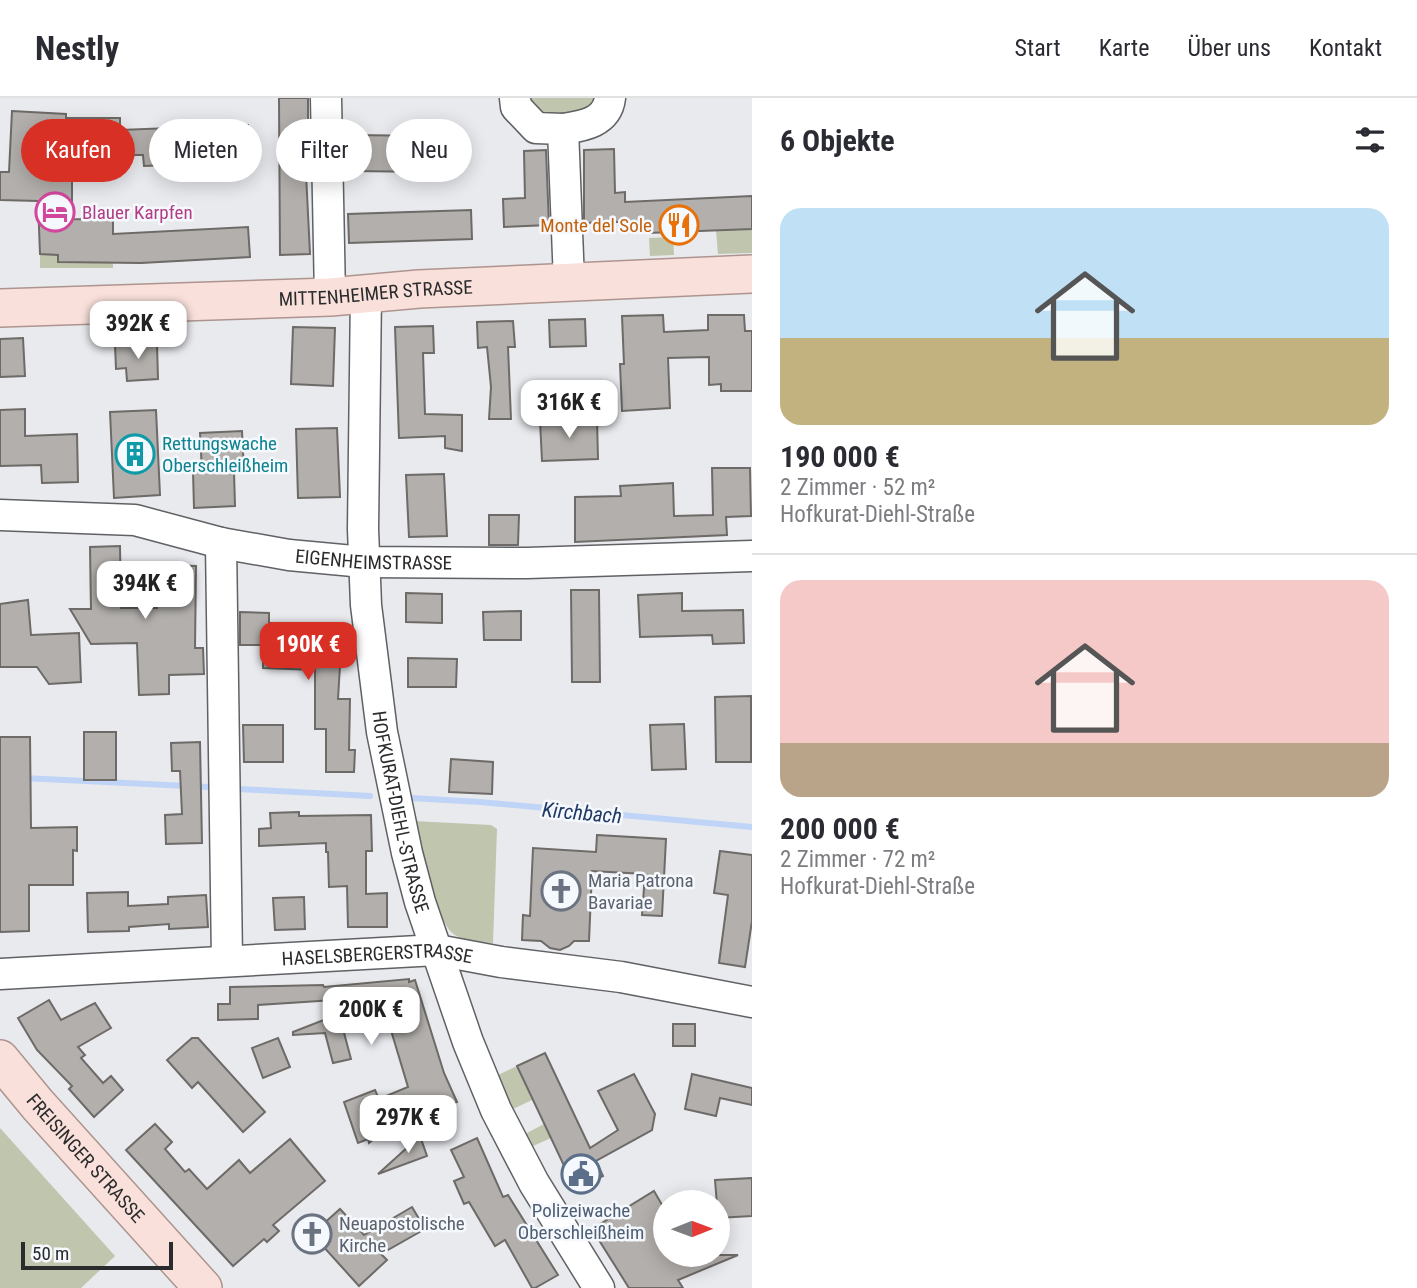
<!DOCTYPE html>
<html lang="de">
<head>
<meta charset="utf-8">
<style>
  body { margin:0; font-family:"Roboto Condensed",sans-serif; background:#f7f7f7; color:#2b2b33; height:100vh; display:flex; flex-direction:column; font-size:26px; white-space:nowrap }
  * { box-sizing:border-box; margin:0 }
  p { font-size:23px; color:#7c7c81 }
  .icon { flex:none; width:38px; height:38px; fill:none; stroke:currentColor; stroke-width:2; stroke-linecap:round; stroke-linejoin:round }
  .map { position:relative; flex:1; overflow:hidden }
  .details { display:flex; flex-direction:column; background:#fff; width:665px }
  .details>* { flex:none }
  .hud { position:absolute; left:21px; top:21px; width:625px; height:63px; display:flex; gap:14px }
  .needle { width:46px; rotate:89deg }
  .controls { position:absolute; left:653px; top:1092px; display:grid; gap:14px }
  .controls a { display:grid; place-items:center; width:77px; height:77px; border-radius:50%; background:#fff; box-shadow:0 4px 18px #0003; font-size:35px }
  .scale { position:absolute; left:21px; bottom:18px; width:152px; box-sizing:border-box; padding-left:7px; border:4px solid #2a2b2d; border-top:0; font-size:19px; line-height:24px; white-space:nowrap; color:#2a2b2d; -webkit-text-stroke:5px #f5f8fc; paint-order:stroke }
  .price { position:absolute; translate:-50% -60px; padding:0 16px; border-radius:14px; background:#fff; color:#222; font-size:23px; line-height:46px; filter:drop-shadow(0 2px 4px #0008) }
  .price::after { content:''; position:absolute; left:50%; top:42px; width:21px; height:16px; margin-left:-10px; background:inherit; clip-path:polygon(0 0,100% 0,50% 100%) }
  .price.current { background:#d93025; color:#fff }
  ul { padding:0; list-style:none }
  li { display:grid; align-content:center; gap:14px; height:371px; padding:0 28px }
  li+li { border-top:2px solid #e1e1e2 }
  li span { display:grid; place-items:center; height:217px; border-radius:21px; color:#555 }
  li>.icon { margin-inline-start:auto }
  span .icon { width:126px; height:126px; fill:#fffc; stroke-width:1 }
  li b { font-size:30px }
  h2 { display:flex; justify-content:space-between; align-items:center; height:84px; padding:0 28px; font-size:30px }
  .tag { padding:0 24px; border-radius:32px; background:#fff; box-shadow:0 4px 18px #0003; font-size:24px; line-height:63px }
  .tag.current { background:#d93025; color:#fff }
  header { display:flex; align-items:center; gap:42px; box-sizing:border-box; height:98px; padding:0 35px; background:#fff; border-bottom:2px solid #e1e1e2 }
  header strong { font-size:33px }
  nav { display:flex; gap:38px; margin-inline-start:auto; font-size:24px }
  main { display:flex; flex:1; min-height:0 }
  .map>svg:first-child { display:block }
  .green { fill:#c0c5ad }
  .lines { fill:none; stroke-linecap:round; stroke-linejoin:round }
  .stream { stroke:#bfd4f6; stroke-width:6 }
  .building { fill:#b2afac; stroke:#6d6a67; stroke-width:2 }
  .minor-casing { stroke:#5f6164; stroke-width:33 }
  .major-casing { stroke:#ae948e; stroke-width:40 }
  .minor { stroke:#fff; stroke-width:30 }
  .major { stroke:#f9e0da; stroke-width:37 }
  .labels { text-anchor:middle; dominant-baseline:central; stroke-width:5; stroke-linejoin:round; paint-order:stroke }
  .hotel-label { font-size:19px; fill:#b23c85; stroke:#f5f8fc; text-anchor:start }
  .food-label { font-size:19px; fill:#c56008; stroke:#f5f8fc; text-anchor:end }
  .street-label { font-size:19px; fill:#2a2b2d; stroke:#f5f8fc }
  .culture-label { font-size:19px; fill:#0d838f; stroke:#f5f8fc; text-anchor:start }
  .worship-label { font-size:19px; fill:#5b616d; stroke:#f5f8fc; text-anchor:start }
  .service-label { font-size:19px; fill:#4e5e75; stroke:#f5f8fc }
  .water-label { font-size:21px; font-style:italic; fill:#203a66; stroke:#f5f8fc }
</style>
</head>
<body>
<header>
<strong>Nestly</strong>
<nav><a>Start</a><a>Karte</a><a>Über uns</a><a>Kontakt</a></nav>
</header>
<main>
<div class="map">
<svg width="752" height="1190" viewBox="0 0 752 1190">
  <rect width="100%" height="100%" fill="#e8eaee"/>
  <g class="green">
    <path d="M527,0H599L579,19L537,17Z"/>
    <path d="M752,131V155L718,156L716,132Z"/>
    <path d="M673,139L674,157L650,158L649,140Z"/>
    <path d="M40,156L58,157V164H113V170H40Z"/>
    <path d="M414,723L491,727L497,731L493,845C480,844 465,844 455,837C433,821 421,750 414,723Z"/>
    <path d="M517,968L532,1002L513,1011L498,977Z"/>
    <path d="M544,1026L551,1040L531,1049L525,1036Z"/>
    <path d="M0,1030L115,1158L81,1190H0Z"/>
  </g>
  <g class="lines">
    <g class="stream">
      <path d="M23,680L208,689"/>
      <path d="M239,691L370,698"/>
      <path d="M411,700L480,704L752,729"/>
    </g>
  </g>
  <g class="building">
    <path d="M279,0H308V35H304L310,156L280,157Z"/>
    <path d="M12,13L66,16V20H120V32L248,27L249,64L144,68L143,57H72V121L113,122V136L248,129L250,159L141,165L58,164V157L40,156L38,103L0,102V74H9Z"/>
    <path d="M354,37L427,38V74L354,73Z"/>
    <path d="M614,51L615,95L625,94V104L752,98V131L648,135V123L584,125V52Z"/>
    <path d="M546,52L549,127L504,129L503,101L525,100L524,53Z"/>
    <path d="M471,112L472,141L349,145L348,116Z"/>
    <path d="M663,217L664,234L708,232V217H744L745,233H752V293H721V286L709,287V259L668,260L670,310L622,313L620,266H624L622,218Z"/>
    <path d="M585,221L586,248L550,249L549,222Z"/>
    <path d="M513,223L515,249H508L511,321H489L491,289L487,249L478,250L477,224Z"/>
    <path d="M433,228L434,255H423L425,316L462,317V353L445,350V338L399,340L395,229Z"/>
    <path d="M293,229L335,230L333,288L291,286Z"/>
    <path d="M23,240L25,278L0,279V241Z"/>
    <path d="M157,246L158,281L127,283L126,270L116,271L115,247Z"/>
    <path d="M25,311V338L77,336L78,384L42,385L41,367L0,368V312Z"/>
    <path d="M156,312L160,397L114,400L110,314Z"/>
    <path d="M597,321L598,361L542,363L540,323Z"/>
    <path d="M337,330L340,399L298,400L296,331Z"/>
    <path d="M242,333L244,373L234,374L235,408L194,410L193,374H202L200,335Z"/>
    <path d="M712,370H750L751,418L726,419L727,437L575,444V399L621,398L620,388L673,385L674,418L713,417Z"/>
    <path d="M444,376L447,438L409,439L406,377Z"/>
    <path d="M489,417H519L518,447H489Z"/>
    <path d="M120,448L121,510H157V467L196,468L195,550H203L204,576L169,577V596L139,597L137,545L91,546L70,511H91L90,449Z"/>
    <path d="M571,492H599L600,584H572Z"/>
    <path d="M406,495L442,496V525L406,524Z"/>
    <path d="M682,495V513L743,512L744,545L713,546L712,537L640,539L638,497Z"/>
    <path d="M28,502L31,537L79,535L81,584L49,586L37,569H0V506Z"/>
    <path d="M521,513V542H484L483,514Z"/>
    <path d="M240,514L269,515V525H286L288,549L341,551L338,601H350L349,652H355L354,674H326V631H315V572L263,570V547H240Z"/>
    <path d="M408,560L457,561L456,589H408Z"/>
    <path d="M751,598V664H716L715,599Z"/>
    <path d="M684,626L686,671L652,672L650,627Z"/>
    <path d="M243,627H283V664H244Z"/>
    <rect x="84" y="634" width="32" height="48"/>
    <path d="M0,639H30L31,730L77,729V753L73,752V787H29V833L0,834Z"/>
    <path d="M200,644L202,745L166,746L165,717L182,716L180,673H172L171,645Z"/>
    <path d="M451,661L493,664L492,696L449,694Z"/>
    <path d="M299,714V718L371,717L372,753H366V796L387,795V829H348L347,788L329,789L328,754H326V745L259,748V731L271,730L270,715Z"/>
    <path d="M597,737L666,741L662,818L642,817L645,776L592,773L589,843H574L569,848L560,852L550,850L541,843L522,842L523,817L530,818L533,750L596,754Z"/>
    <path d="M720,753L752,757V823L745,869L719,865L728,797L714,795Z"/>
    <path d="M128,794V808L168,806V799L206,797L208,829L169,831V826L129,829V833L88,834L87,795Z"/>
    <path d="M304,799L305,831L275,832L273,800Z"/>
    <path d="M409,881V884L415,882L444,975L457,1004L416,1020L409,1012L369,1045L368,1041L358,1045L344,1004L375,992L379,1001L408,989L381,899L258,907V921L218,922V906H230V889L323,887L324,889Z"/>
    <path d="M49,902L61,922L95,905L111,930L78,949L85,957L81,960L103,985L111,978L123,992L94,1019L69,991L72,988L37,952L18,920Z"/>
    <path d="M339,916L351,961L333,965L325,935L293,937V934Z"/>
    <rect x="673" y="926" width="22" height="22"/>
    <path d="M192,940H198L265,1014L243,1034L198,984L192,990L167,962Z"/>
    <path d="M278,940L290,969L263,980L252,950Z"/>
    <path d="M545,955L590,1050L618,1032L598,993L634,976L655,1016L652,1032L596,1063L603,1078L575,1091L517,968Z"/>
    <path d="M692,976L752,990V1007L720,1000L716,1018L685,1011Z"/>
    <path d="M155,1026L172,1044L165,1051L185,1074L189,1071L207,1091L239,1062L250,1075L290,1041L325,1083L273,1127L279,1133L267,1144L264,1141L233,1168L126,1052Z"/>
    <path d="M420,1038L427,1058L378,1076Z"/>
    <path d="M477,1040L503,1099L508,1097L558,1177L535,1190H532L505,1142L495,1148L469,1104L464,1106L454,1083L464,1079L451,1052Z"/>
    <path d="M752,1080V1118L718,1120L715,1082Z"/>
    <path d="M654,1093L665,1112V1157H738L678,1182L683,1190H629L592,1131Z"/>
    <path d="M412,1109L425,1131L381,1156L387,1162L359,1188L312,1136L340,1111L364,1137Z"/>
  </g>
  <g class="lines">
    <g class="minor-casing">
      <g id="minor">
        <path d="M326,0L330,199"/>
        <path d="M515,0L516,9L536,30L563,31L569,184"/>
        <path d="M563,31C584,28 607,24 610,0"/>
        <path id="s1" d="M366,195L363,431L366,507L382,634L407,755L420,804L468,944L496,1012L534,1085L599,1190"/>
        <path id="s2" d="M0,417L135,422L221,445L289,457L364,464L527,465L752,458"/>
        <path d="M221,445L227,862"/>
        <path id="s3" d="M0,876L437,852L501,864L621,879L752,904"/>
      </g>
    </g>
    <g class="major-casing">
      <g id="major">
        <path id="s4" d="M0,210L330,199L419,191L752,176"/>
        <path id="s5" d="M0,961L38,1007L203,1190"/>
      </g>
    </g>
    <use href="#minor" class="minor"/>
    <use href="#major" class="major"/>
  </g>
  <defs>
    <g id="hotel-ring" transform="scale(2.0125)"><circle r="9.5" fill="#f5f8fc" stroke="#d1479c" stroke-width="1.5"/><path d="M-6-4.5h1.5V1H6V5H4.5V3h-9V5H-6ZM-4 0a1.8 1.8 0 1 1 3.6 0ZM.5 0V-2.5h3Q6-2.5 6 0Z" fill="#d1479c"/></g>
    <g id="restaurant-ring" transform="scale(2.0125)"><circle r="9.5" fill="#f5f8fc" stroke="#e8710a" stroke-width="1.5"/><path d="M-5-6h1v4h1v-4h1v4h1v-4h1v5L-1.5 .5V6h-2V.5L-5-1ZM5-6V6H3V1.5H1.5Q1.5-4 5-6Z" fill="#e8710a"/></g>
    <g id="building-ring" transform="scale(2.0125)"><circle r="9.5" fill="#f5f8fc" stroke="#0f9aa8" stroke-width="1.5"/><path d="M-4-6H4V6H1V3H-1V6H-4ZM-2.5-4.3h1.7v1.8h-1.7ZM.8-4.3h1.7v1.8H.8ZM-2.5-1h1.7V.8h-1.7ZM.8-1h1.7V.8H.8Z" fill="#0f9aa8"/></g>
    <g id="church-ring" transform="scale(2.0125)"><circle r="9.5" fill="#f5f8fc" stroke="#6b7280" stroke-width="1.5"/><path d="M-1.2-6h2.4v3.5h3.3v2.4h-3.3V6h-2.4V-.1h-3.3v-2.4h3.3Z" fill="#6b7280"/></g>
    <g id="civic-ring" transform="scale(2.0125)"><circle r="9.5" fill="#f5f8fc" stroke="#5c6f8a" stroke-width="1.5"/><path d="M-.6-6.5H3V-4.5H.6V-3L4-1V1h2V6H-6V1h2V-1L-.6-3ZM-1.2 2.5V6h2.4V2.5Z" fill="#5c6f8a"/></g>
  </defs>
  <g fill-rule="evenodd">
    <use href="#hotel-ring" x="55" y="114"/>
    <use href="#restaurant-ring" x="679" y="127"/>
    <use href="#building-ring" x="135" y="356"/>
    <use href="#church-ring" x="561" y="793"/>
    <use href="#civic-ring" x="581" y="1076"/>
    <use href="#church-ring" x="312" y="1136"/>
  </g>
  <g class="labels">
    <g class="hotel-label">
      <text x="82" y="114">Blauer Karpfen</text>
    </g>
    <g class="food-label">
      <text x="652" y="127">Monte del Sole</text>
    </g>
    <g class="street-label">
      <text stroke="none"><textPath href="#s4" startOffset="376">MITTENHEIMER STRASSE</textPath></text>
      <text stroke="none"><textPath href="#s2" startOffset="378">EIGENHEIMSTRASSE</textPath></text>
      <text stroke="none"><textPath href="#s1" startOffset="522">HOFKURAT-DIEHL-STRASSE</textPath></text>
      <text stroke="none"><textPath href="#s3" startOffset="378">HASELSBERGERSTRASSE</textPath></text>
      <text stroke="none"><textPath href="#s5" startOffset="131">FREISINGER STRASSE</textPath></text>
    </g>
    <g class="culture-label">
      <text x="162" y="345">Rettungswache<tspan x="162" dy="22">Oberschleißheim</tspan></text>
    </g>
    <g class="worship-label">
      <text x="588" y="782">Maria Patrona<tspan x="588" dy="22">Bavariae</tspan></text>
      <text x="339" y="1125">Neuapostolische<tspan x="339" dy="22">Kirche</tspan></text>
    </g>
    <g class="service-label">
      <text x="581" y="1112">Polizeiwache<tspan x="581" dy="22">Oberschleißheim</tspan></text>
    </g>
    <g class="water-label">
      <text transform="translate(582 715) rotate(5)">Kirchbach</text>
    </g>
  </g>
</svg>
<div class="controls">
<a><svg class="needle" viewBox="-14 -14 28 28"><path d="M0-13l5 13h-10z" fill="#e53935"/><path d="M0 13l5-13h-10z" fill="#7c7c81"/></svg></a>
</div>
<div class="scale">50 m</div>
<b class="price" style="left:138px;top:263px">392K €</b>
<b class="price" style="left:569px;top:342px">316K €</b>
<b class="price" style="left:145px;top:523px">394K €</b>
<b class="price current" style="left:308px;top:584px">190K €</b>
<b class="price" style="left:371px;top:949px">200K €</b>
<b class="price" style="left:408px;top:1057px">297K €</b>
<div class="hud">
<a class="tag current">Kaufen</a>
<a class="tag">Mieten</a>
<a class="tag">Filter</a>
<a class="tag">Neu</a>
</div>
</div>
<section class="details">
<h2>6 Objekte<svg class="icon" aria-label="filters" viewBox="0 0 24 24"><path d="M4 7h16M4 17h16"/><circle cx="9" cy="7" r="2"/><circle cx="15" cy="17" r="2"/></svg></h2>
<ul>
<li><span style="background:linear-gradient(#bfe0f5 60%,#c2b280 0)"><svg class="icon" aria-label="home" viewBox="0 0 24 24"><path d="M3 11l9-7 9 7M6 9v11h12V9"/></svg></span><div><b>190 000 €</b><p>2 Zimmer · 52 m²</p><p>Hofkurat-Diehl-Straße</p></div></li>
<li><span style="background:linear-gradient(#f6c9c9 75%,#b9a48a 0)"><svg class="icon" aria-label="home" viewBox="0 0 24 24"><path d="M3 11l9-7 9 7M6 9v11h12V9"/></svg></span><div><b>200 000 €</b><p>2 Zimmer · 72 m²</p><p>Hofkurat-Diehl-Straße</p></div></li>
</ul>
</section>
</main>
</body>
</html>
